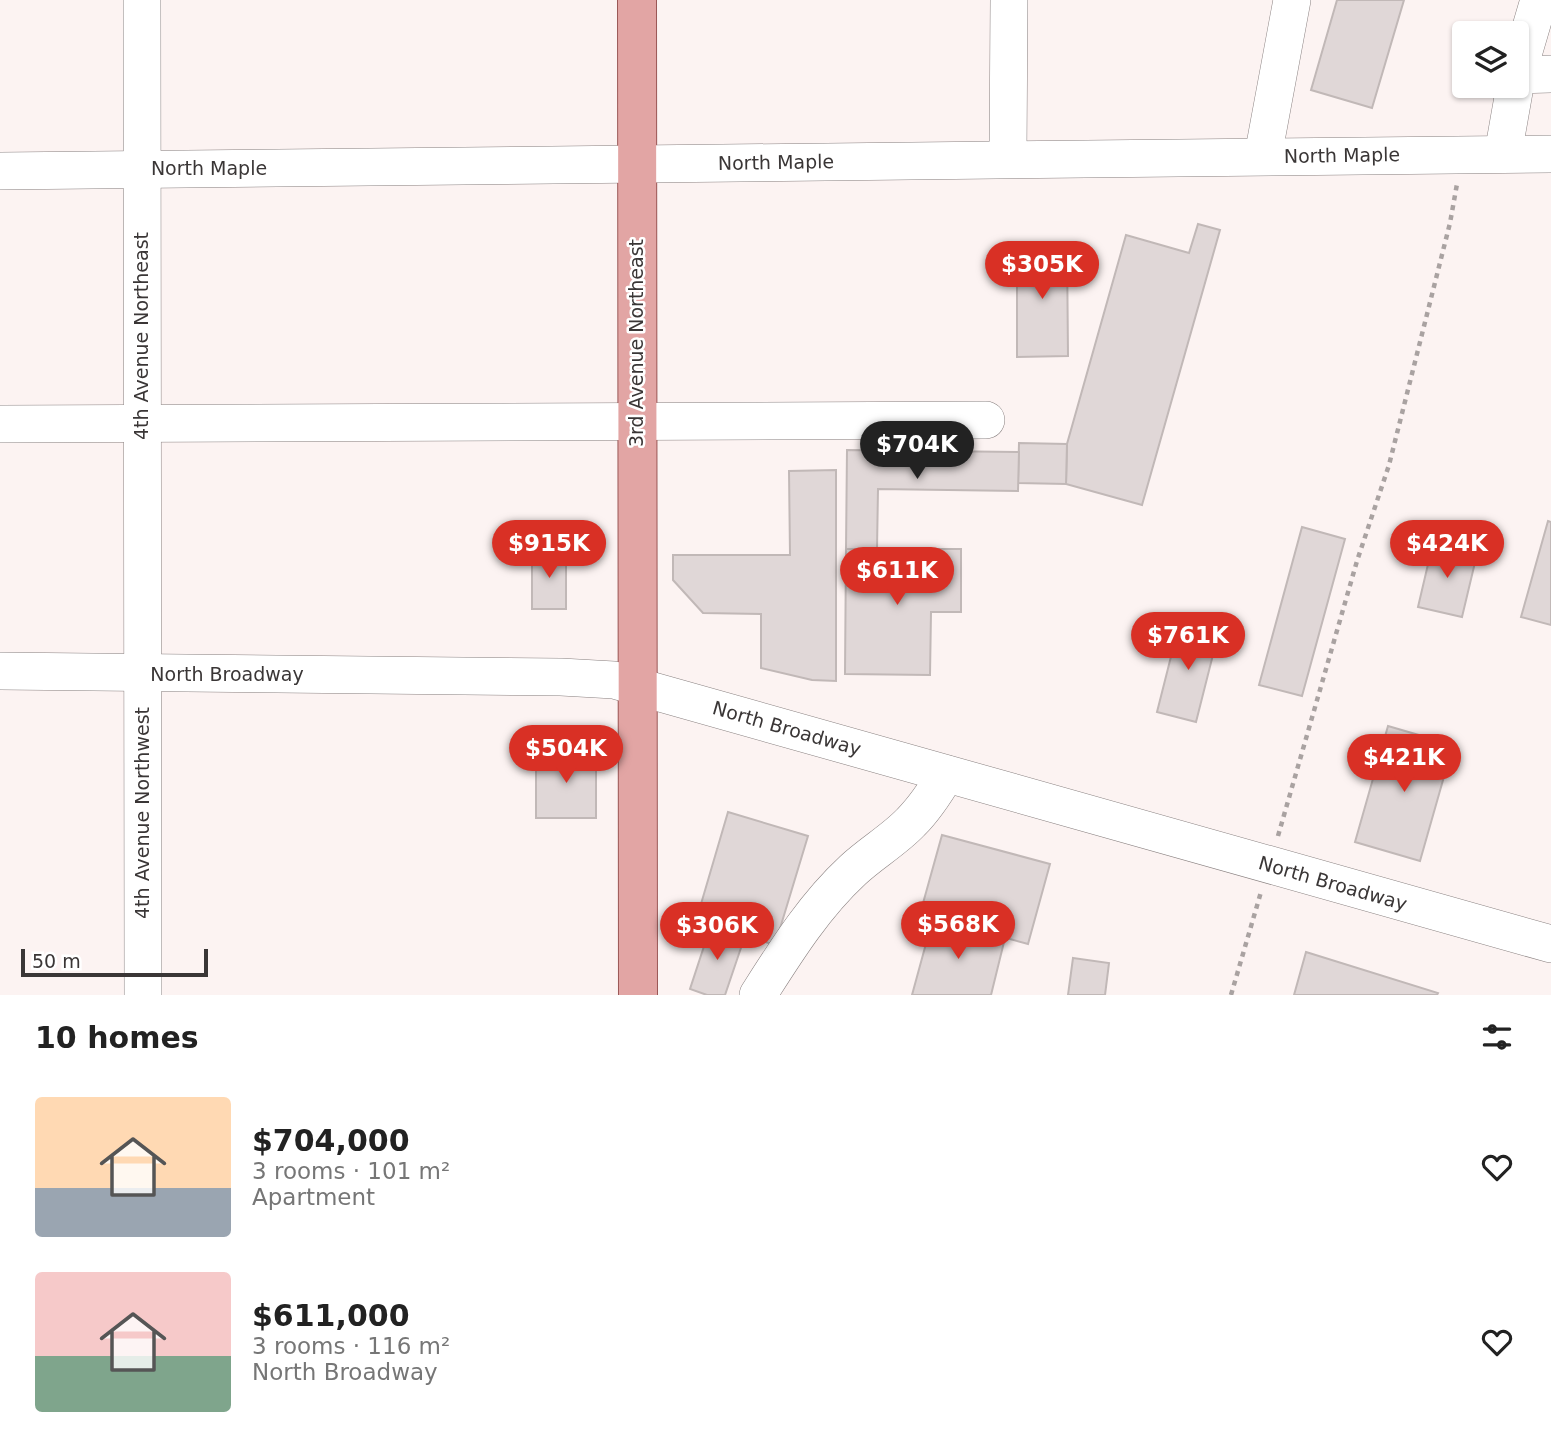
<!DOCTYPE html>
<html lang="en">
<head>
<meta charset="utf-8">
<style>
  body { margin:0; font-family:"DejaVu Sans",sans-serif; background:#f2f2f2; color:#222; height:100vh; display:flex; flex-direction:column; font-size:26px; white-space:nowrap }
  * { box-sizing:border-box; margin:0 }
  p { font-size:23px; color:#767676 }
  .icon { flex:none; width:38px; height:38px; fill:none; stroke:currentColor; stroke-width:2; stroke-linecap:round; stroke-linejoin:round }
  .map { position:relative; height:995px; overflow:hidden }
  .side { display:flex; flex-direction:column; background:#fff; flex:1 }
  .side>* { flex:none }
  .controls { position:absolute; left:1452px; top:21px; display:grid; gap:14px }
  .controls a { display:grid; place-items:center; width:77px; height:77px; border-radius:7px; background:#fff; box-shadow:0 2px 5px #0004; font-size:35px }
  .scale { position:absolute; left:21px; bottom:18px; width:187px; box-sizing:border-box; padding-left:7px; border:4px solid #3a3636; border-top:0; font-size:19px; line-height:24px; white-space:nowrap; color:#3a3636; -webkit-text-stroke:5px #fff; paint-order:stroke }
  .price { position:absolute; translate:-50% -60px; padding:0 16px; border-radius:24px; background:#d93025; color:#fff; font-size:23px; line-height:46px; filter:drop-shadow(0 2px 4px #0008) }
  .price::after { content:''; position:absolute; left:50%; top:42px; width:21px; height:16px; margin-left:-10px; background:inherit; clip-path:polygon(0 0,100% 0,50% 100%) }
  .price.selected { background:#222; color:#fff }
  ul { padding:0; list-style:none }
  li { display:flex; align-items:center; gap:21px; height:175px; padding:0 35px }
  li span { display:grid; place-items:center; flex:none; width:196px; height:140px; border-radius:7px; color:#555 }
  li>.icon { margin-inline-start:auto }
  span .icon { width:84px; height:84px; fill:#fffc; stroke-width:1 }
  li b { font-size:30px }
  h2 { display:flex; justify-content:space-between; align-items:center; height:84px; padding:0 35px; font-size:30px }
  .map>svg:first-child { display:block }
  .building { fill:#e0d7d7; stroke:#c1b8b7; stroke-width:2 }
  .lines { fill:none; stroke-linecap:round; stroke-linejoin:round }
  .minor-casing { stroke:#898180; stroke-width:38 }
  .major-casing { stroke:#9a5756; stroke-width:40 }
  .path { stroke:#a9a2a1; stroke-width:4.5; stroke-dasharray:5 5; stroke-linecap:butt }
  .minor { stroke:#fff; stroke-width:37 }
  .major { stroke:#e2a5a4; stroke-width:38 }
  .labels { text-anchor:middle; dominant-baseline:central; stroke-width:5; stroke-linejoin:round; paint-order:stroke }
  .street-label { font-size:19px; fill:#3a3636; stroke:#fff }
</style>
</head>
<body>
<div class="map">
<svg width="1551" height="995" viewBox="0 0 1551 995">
  <rect width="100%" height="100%" fill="#fcf3f2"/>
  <g class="building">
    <path d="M1337,0H1404L1372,108L1311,90Z"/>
    <path d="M1198,224L1220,230L1142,505L1066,484L1067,444L1126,235L1189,253Z"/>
    <path d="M1017,246H1067L1068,356L1017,357Z"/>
    <path d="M1019,443L1067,444L1066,484L1018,483Z"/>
    <path d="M847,450L1019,452L1018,491L878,489L877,549H846Z"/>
    <path d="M836,470V681L812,680L761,668V614L703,613L673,580V555H790L789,471Z"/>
    <path d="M1548,521L1551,522V625L1521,617Z"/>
    <path d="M1302,527L1345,539L1302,696L1259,685Z"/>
    <path d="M1433,543L1477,554L1462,617L1418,607Z"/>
    <path d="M846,549H961V612H931L930,675L845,674Z"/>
    <rect x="532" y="551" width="34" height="58"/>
    <path d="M1180,621L1219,631L1196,722L1157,712Z"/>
    <path d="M1388,726L1453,745L1420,861L1355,842Z"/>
    <rect x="536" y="751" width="60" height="67"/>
    <path d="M728,812L808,836L775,945L696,921Z"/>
    <path d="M942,835L1050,864L1028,944L920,914Z"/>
    <path d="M933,918L1005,938L991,995H912Z"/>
    <path d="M711,925L745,936L725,995H707L690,989Z"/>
    <path d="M1306,952L1438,993L1437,995H1294Z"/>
    <path d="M1073,958L1109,963L1105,995H1068Z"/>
  </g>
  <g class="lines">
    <g class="minor-casing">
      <g id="minor">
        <path d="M142,0L143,995"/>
        <path d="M1539,0L1517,75L1551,74"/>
        <path d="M1503,154L1515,86"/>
        <path d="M1263,156L1292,0"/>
        <path d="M1008,158L1009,0"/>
        <path d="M0,171L1551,154"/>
        <path d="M0,424L986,420"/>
        <path d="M0,671L561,677L614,680L1551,944"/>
        <path d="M758,995C786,951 814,906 853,870C871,853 894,840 911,822C926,807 936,791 946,774"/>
      </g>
    </g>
    <g class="major-casing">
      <path id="major" d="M637,0L638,995"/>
    </g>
    <g class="path">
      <path d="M1278,836L1357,561L1389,465L1450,223L1457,184"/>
      <path d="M1231,995L1261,892"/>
    </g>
    <use href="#minor" class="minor"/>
    <use href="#major" class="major"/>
  </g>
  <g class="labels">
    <g class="street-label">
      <text transform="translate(1342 155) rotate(-1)">North Maple</text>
      <text transform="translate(776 162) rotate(-1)">North Maple</text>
      <text x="209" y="168">North Maple</text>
      <text transform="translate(141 336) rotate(-90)">4th Avenue Northeast</text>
      <text transform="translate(636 343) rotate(-90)">3rd Avenue Northeast</text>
      <text x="227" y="674">North Broadway</text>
      <text transform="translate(787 728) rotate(16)">North Broadway</text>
      <text transform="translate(142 813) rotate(-90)">4th Avenue Northwest</text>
      <text transform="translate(1333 883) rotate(16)">North Broadway</text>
    </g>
  </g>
</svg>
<div class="controls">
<a><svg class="icon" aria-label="layers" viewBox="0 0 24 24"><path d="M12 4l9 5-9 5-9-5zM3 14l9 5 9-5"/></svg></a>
</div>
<div class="scale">50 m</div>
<b class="price" style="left:1042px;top:301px">$305K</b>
<b class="price selected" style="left:917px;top:481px">$704K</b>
<b class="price" style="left:549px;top:580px">$915K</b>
<b class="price" style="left:1447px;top:580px">$424K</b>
<b class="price" style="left:897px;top:607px">$611K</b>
<b class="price" style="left:1188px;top:672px">$761K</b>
<b class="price" style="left:566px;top:785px">$504K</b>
<b class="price" style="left:1404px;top:794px">$421K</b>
<b class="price" style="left:958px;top:961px">$568K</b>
<b class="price" style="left:717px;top:962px">$306K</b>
</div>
<section class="side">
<h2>10 homes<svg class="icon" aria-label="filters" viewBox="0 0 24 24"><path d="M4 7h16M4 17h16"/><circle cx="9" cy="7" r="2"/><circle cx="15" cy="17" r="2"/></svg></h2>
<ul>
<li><span style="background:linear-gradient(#ffd9b3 65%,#9aa5b1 0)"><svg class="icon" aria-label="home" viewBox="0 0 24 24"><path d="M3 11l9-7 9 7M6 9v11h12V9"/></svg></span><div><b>$704,000</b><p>3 rooms · 101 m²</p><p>Apartment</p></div><svg class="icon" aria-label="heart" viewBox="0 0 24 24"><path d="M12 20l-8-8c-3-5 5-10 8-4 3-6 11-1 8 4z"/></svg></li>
<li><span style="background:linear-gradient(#f6c9c9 60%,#7fa58c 0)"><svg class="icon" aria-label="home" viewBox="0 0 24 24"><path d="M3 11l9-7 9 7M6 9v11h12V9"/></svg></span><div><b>$611,000</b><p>3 rooms · 116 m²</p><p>North Broadway</p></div><svg class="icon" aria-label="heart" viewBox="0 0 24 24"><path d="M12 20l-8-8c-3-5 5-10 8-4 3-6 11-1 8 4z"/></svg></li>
</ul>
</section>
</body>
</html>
